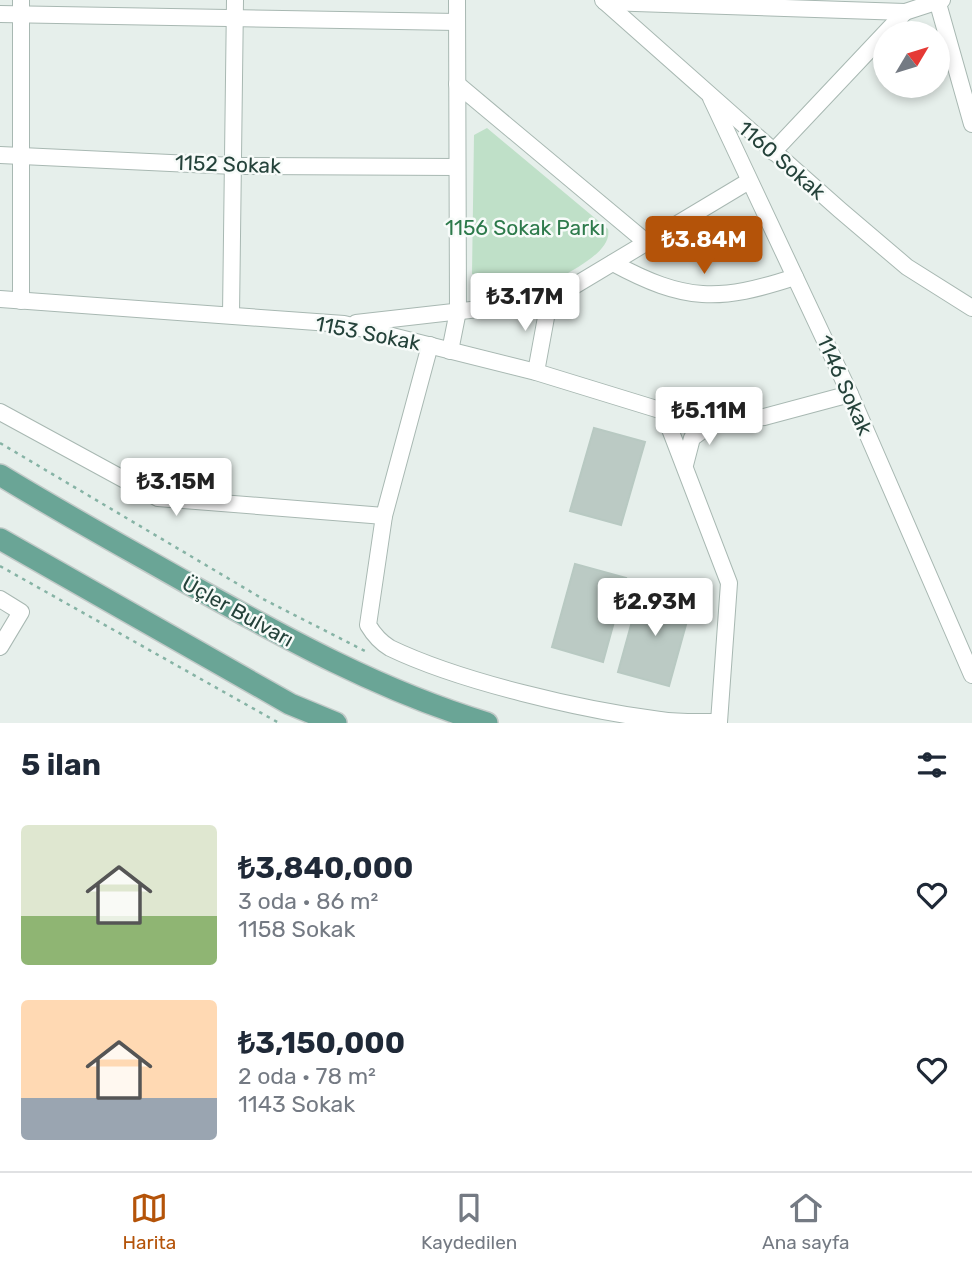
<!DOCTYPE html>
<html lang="tr">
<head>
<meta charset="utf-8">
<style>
  body { margin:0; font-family:Rubik,sans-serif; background:#f6f6f7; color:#1f2937; height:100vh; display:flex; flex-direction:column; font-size:26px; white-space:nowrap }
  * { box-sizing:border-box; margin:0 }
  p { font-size:23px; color:#747a83 }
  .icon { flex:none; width:38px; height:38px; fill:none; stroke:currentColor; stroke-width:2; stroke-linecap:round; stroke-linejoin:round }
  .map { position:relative; height:723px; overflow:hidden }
  .details { display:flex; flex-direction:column; background:#fff; flex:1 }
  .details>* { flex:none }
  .needle { width:46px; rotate:52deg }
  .tools { position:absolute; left:873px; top:21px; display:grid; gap:14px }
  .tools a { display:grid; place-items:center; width:77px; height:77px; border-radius:50%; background:#fff; box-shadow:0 4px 10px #0003; font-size:35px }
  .price { position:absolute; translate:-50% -60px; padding:0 16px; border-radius:7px; background:#fff; color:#222; font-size:23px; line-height:46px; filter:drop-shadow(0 2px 4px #0008) }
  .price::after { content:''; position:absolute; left:50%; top:42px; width:21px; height:16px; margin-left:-10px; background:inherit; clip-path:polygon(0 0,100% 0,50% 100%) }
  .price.current { background:#b45309; color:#fff }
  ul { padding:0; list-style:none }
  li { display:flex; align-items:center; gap:21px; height:175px; padding:0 21px }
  li span { display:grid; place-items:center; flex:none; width:196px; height:140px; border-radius:7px; color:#555 }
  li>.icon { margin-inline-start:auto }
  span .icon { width:84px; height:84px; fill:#fffc; stroke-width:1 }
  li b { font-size:30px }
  h2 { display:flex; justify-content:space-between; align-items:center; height:84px; padding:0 21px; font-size:30px }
  .tab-bar { display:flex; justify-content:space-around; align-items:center; height:98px; border-top:2px solid #e0e1e3; background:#fff; font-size:19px; color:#747a83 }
  .tab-bar a { display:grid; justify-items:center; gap:4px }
  .tab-bar .current { color:#b45309 }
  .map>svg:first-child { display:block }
  .green { fill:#bfe0c8 }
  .building { fill:#bbcac4; stroke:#b8c9c2; stroke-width:2 }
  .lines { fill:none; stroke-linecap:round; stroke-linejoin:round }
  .minor-casing { stroke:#a8b8b2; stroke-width:18 }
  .major-casing { stroke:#c2cac8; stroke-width:24 }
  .path { stroke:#86b3a5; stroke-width:2.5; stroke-dasharray:3.5 5; stroke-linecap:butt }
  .minor { stroke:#fff; stroke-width:16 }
  .major { stroke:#6aa596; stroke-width:21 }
  .labels { text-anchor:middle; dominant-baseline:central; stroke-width:5; stroke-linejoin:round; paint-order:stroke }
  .street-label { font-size:21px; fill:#24423a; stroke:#f7fbf9 }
  .park-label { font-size:21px; fill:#2d7a4b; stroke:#f7fbf9 }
</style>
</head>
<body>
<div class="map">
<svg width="972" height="723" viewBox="0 0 972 723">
  <rect width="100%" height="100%" fill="#e6efeb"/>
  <path class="green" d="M487,128L608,229C613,253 567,272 550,284L472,274L474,135Z"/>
  <g class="building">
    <path d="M594,428L645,442L621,525L570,511Z"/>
    <path d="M575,564L626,578L603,662L552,647Z"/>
    <path d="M641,589L692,603L669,686L618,672Z"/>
  </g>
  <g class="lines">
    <g class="minor-casing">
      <g id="minor">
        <path d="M603,0L840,210L907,267L972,308"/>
        <path d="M937,0L972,124"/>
        <path d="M605,2L905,12L942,0"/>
        <path d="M0,14L457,22"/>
        <path d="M457,84L646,242"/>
        <path d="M711,98L850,394L972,675"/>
        <path d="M773,152L905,12"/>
        <path d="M0,155L234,166L457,167"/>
        <path d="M613,263C685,302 719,302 795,277"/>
        <path d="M0,299L344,324L536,372L663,411L733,421L764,417L850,394"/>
        <path d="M21,301V0"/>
        <path d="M231,315L235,0"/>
        <path d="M356,323L549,301L749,181"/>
        <path d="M430,345L384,516L368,625C374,635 380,642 390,648C461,682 582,710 660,720C679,723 700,722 719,722L729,583L663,411"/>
        <path d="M450,351L458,311L457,0"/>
        <path d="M536,372L549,301"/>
        <path d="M0,412L158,498L384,516"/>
        <path d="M685,465L692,438L718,419"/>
        <path d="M0,599L21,612L0,647"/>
      </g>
    </g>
    <g class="major-casing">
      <g id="major">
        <path d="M0,475C62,513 126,548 189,584C285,638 381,691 487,723"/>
        <path d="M0,539L290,704L336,723"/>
      </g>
    </g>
    <g class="path">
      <path d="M0,443L263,599L365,651"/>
      <path d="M0,566L279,723"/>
    </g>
    <use href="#minor" class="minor"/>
    <use href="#major" class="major"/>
  </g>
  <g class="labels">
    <g class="street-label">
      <text transform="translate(782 160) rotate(41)">1160 Sokak</text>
      <text transform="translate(228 164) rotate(2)">1152 Sokak</text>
      <text transform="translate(368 333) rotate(11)">1153 Sokak</text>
      <text transform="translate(845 385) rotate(66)">1146 Sokak</text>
      <text transform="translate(238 611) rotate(29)">Üçler Bulvarı</text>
    </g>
    <g class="park-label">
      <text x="525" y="227">1156 Sokak Parkı</text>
    </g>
  </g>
</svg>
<div class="tools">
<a><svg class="needle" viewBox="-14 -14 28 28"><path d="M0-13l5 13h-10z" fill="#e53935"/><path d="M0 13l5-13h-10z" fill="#747a83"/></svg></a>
</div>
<b class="price current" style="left:704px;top:276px">₺3.84M</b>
<b class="price" style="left:525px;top:333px">₺3.17M</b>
<b class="price" style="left:709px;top:447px">₺5.11M</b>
<b class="price" style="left:176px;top:518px">₺3.15M</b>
<b class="price" style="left:655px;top:638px">₺2.93M</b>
</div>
<section class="details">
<h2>5 ilan<svg class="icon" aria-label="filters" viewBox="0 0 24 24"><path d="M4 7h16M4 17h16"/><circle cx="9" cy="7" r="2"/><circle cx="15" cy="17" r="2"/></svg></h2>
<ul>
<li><span style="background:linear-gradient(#dfe7d0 65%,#8fb573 0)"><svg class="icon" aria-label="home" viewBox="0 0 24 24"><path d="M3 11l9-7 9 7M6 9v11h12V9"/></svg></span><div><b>₺3,840,000</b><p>3 oda · 86 m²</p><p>1158 Sokak</p></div><svg class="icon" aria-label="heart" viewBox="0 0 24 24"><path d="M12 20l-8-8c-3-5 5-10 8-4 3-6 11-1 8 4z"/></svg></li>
<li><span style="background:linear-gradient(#ffd9b3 70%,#9aa5b1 0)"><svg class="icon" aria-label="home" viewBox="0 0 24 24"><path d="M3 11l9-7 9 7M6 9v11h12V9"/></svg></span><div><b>₺3,150,000</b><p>2 oda · 78 m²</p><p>1143 Sokak</p></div><svg class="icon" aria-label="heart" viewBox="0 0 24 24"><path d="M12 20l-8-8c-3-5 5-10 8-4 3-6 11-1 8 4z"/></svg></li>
</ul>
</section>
<nav class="tab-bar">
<a class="current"><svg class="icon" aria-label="map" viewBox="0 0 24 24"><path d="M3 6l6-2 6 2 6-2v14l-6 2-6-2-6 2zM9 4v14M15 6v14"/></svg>Harita</a>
<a><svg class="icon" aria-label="saved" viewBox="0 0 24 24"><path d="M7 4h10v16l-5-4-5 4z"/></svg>Kaydedilen</a>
<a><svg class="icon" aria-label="home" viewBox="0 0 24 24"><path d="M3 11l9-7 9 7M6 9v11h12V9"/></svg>Ana sayfa</a>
</nav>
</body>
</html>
